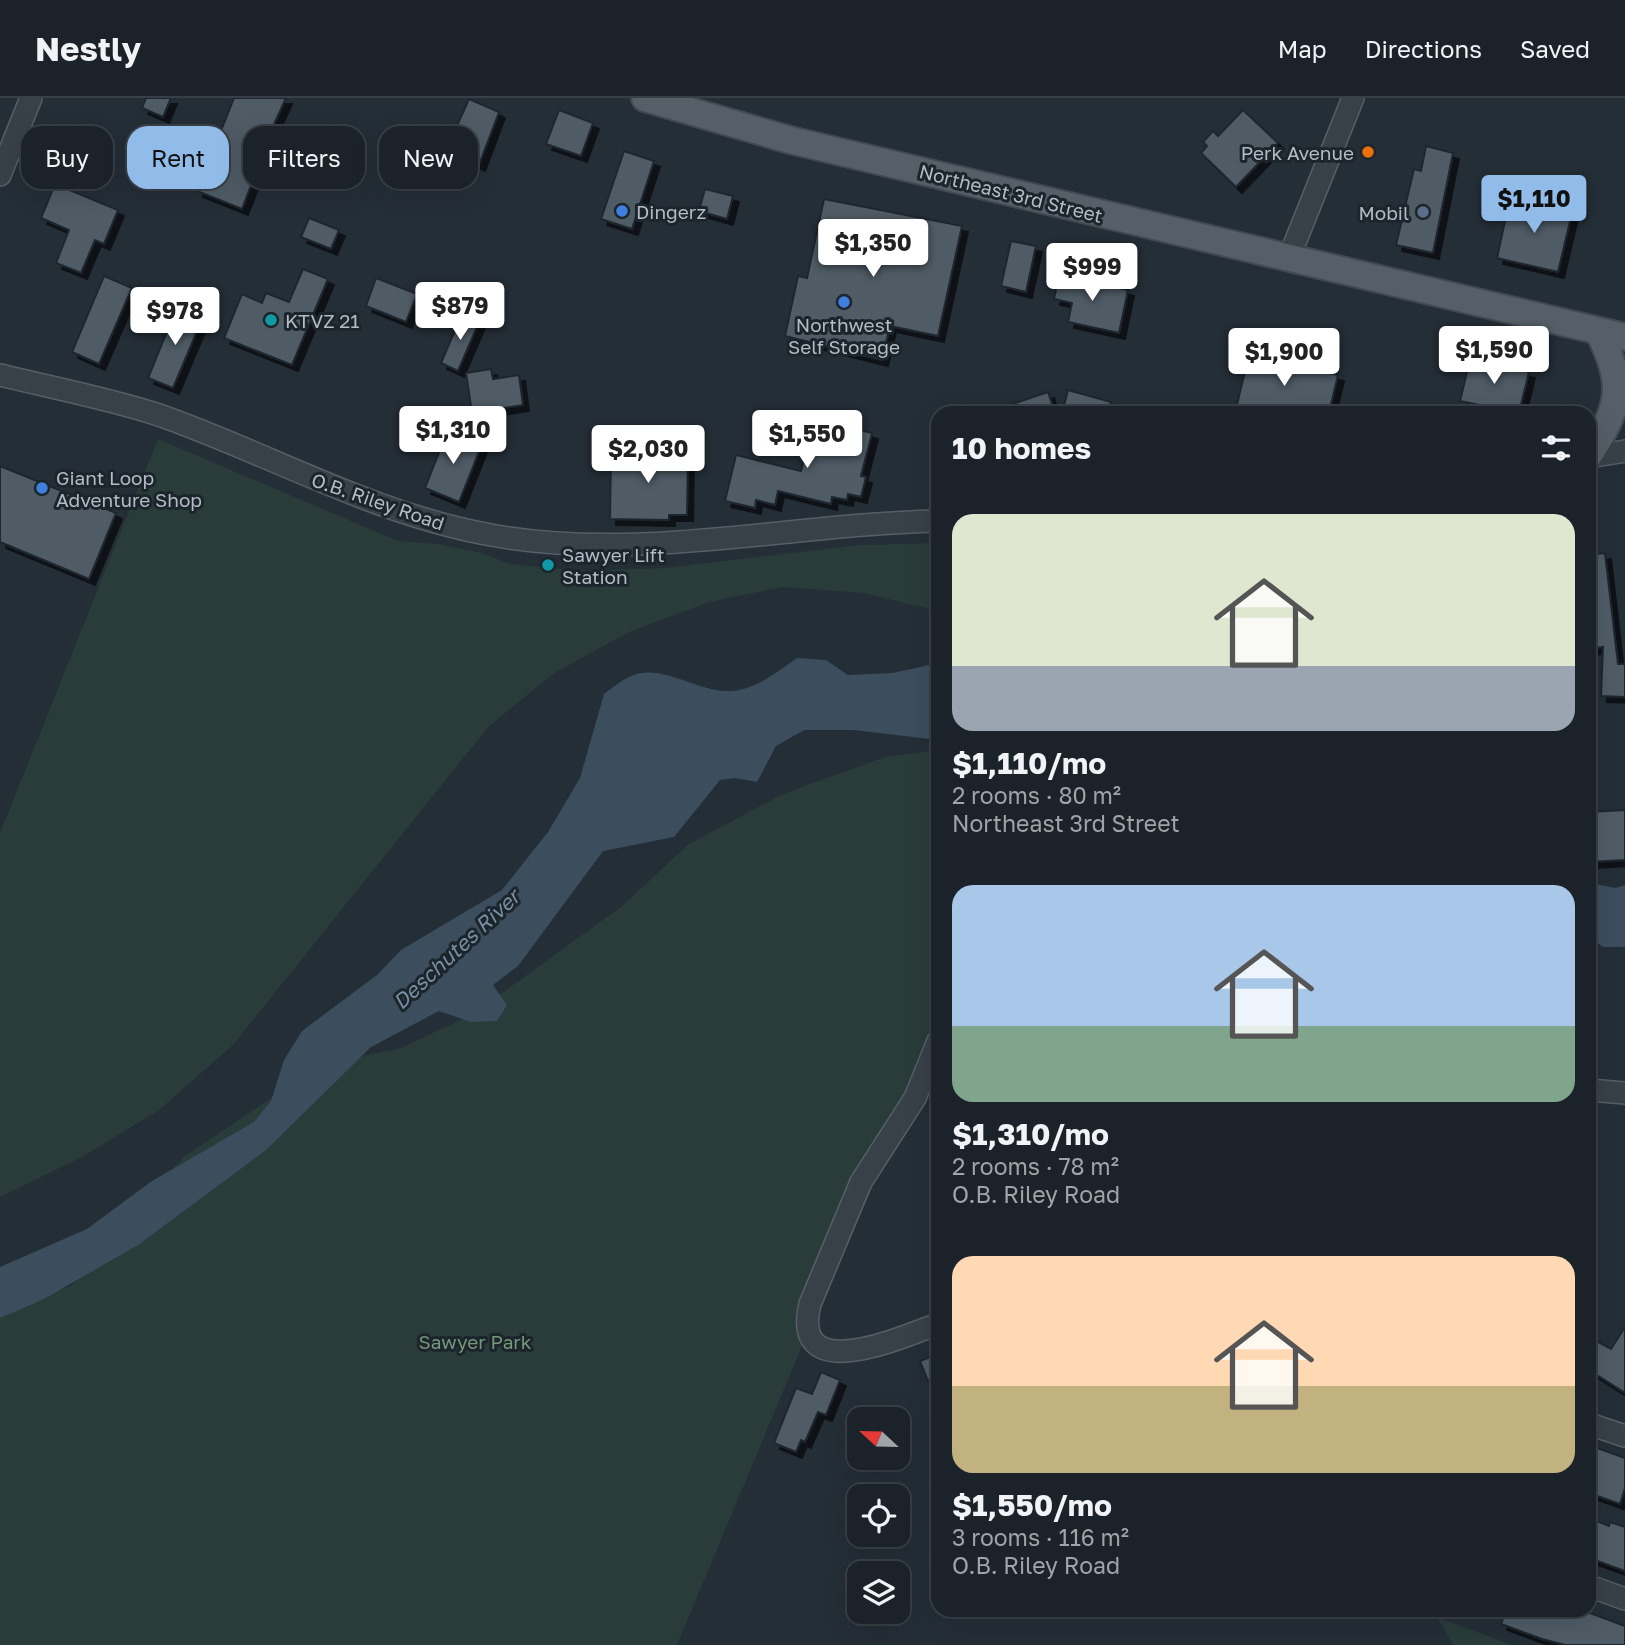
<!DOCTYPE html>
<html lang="en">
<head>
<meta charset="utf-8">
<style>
  body { margin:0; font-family:"Golos Text",sans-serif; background:#242a31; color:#f1f3f6; height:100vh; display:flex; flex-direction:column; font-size:26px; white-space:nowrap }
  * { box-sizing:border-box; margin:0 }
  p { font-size:23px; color:#a0a4a8 }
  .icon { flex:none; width:38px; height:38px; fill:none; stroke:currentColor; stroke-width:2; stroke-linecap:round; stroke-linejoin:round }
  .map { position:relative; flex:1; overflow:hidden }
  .panel { position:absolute; left:931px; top:308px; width:665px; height:1211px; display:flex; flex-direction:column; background:#1b2229; border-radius:21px; box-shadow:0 7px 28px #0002,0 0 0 2px #393f46 }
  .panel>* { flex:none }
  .guide { position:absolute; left:21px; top:28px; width:665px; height:63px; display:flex; gap:14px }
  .needle { width:46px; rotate:292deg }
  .fabs { position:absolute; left:847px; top:1309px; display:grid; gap:14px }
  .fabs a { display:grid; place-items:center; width:63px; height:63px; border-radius:14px; background:#1b2229; box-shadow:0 7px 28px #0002,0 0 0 2px #393f46; font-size:35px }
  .price { position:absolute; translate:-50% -60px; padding:0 16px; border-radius:7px; background:#fff; color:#222; font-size:23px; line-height:46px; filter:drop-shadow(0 2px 4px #0008) }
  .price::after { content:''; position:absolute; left:50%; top:42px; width:21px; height:16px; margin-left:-10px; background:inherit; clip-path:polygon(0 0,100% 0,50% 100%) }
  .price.current { background:#91bcea; color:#111 }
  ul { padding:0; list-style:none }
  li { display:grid; align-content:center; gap:14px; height:371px; padding:0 21px }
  li span { display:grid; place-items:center; height:217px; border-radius:21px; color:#555 }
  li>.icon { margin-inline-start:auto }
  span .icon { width:126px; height:126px; fill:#fffc; stroke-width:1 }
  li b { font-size:30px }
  h2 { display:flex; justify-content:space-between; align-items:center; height:84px; padding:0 21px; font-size:30px }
  .tag { padding:0 24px; border-radius:21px; background:#1b2229; box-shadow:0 7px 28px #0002,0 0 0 2px #393f46; font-size:24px; line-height:63px }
  .tag.current { background:#91bcea; color:#111 }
  header { display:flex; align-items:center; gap:42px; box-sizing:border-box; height:98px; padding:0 35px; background:#1b2229; border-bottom:2px solid #393f46 }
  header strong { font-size:33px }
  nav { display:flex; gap:38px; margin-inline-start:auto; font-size:24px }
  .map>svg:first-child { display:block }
  .green { fill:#293c3a }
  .water { fill:#3c4e5e }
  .building { fill:#505b66; stroke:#1f272f; stroke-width:2; filter:url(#shadow) }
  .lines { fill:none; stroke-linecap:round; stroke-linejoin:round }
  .minor-casing { stroke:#565e66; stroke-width:24 }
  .major-casing { stroke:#414951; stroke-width:30 }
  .minor { stroke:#384048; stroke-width:21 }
  .major { stroke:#565f68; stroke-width:26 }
  .food-dot { fill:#e8710a; stroke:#1d252c; stroke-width:2.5 }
  .shop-dot { fill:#3f7fe0; stroke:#1d252c; stroke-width:2.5 }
  .service-dot { fill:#5c6f8a; stroke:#1d252c; stroke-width:2.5 }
  .culture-dot { fill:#0f9aa8; stroke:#1d252c; stroke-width:2.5 }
  .labels { text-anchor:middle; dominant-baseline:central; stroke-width:6; stroke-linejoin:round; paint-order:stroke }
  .poi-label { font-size:19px; fill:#b3bbc4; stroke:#1d252c; text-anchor:start }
  .street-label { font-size:19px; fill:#b3bbc4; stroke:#1d252c }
  .park-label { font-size:19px; fill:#749779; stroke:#1d252c }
  .water-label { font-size:21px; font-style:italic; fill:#778fa4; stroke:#1d252c }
</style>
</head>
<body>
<header>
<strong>Nestly</strong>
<nav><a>Map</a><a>Directions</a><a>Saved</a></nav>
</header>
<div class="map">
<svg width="1625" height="1547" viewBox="0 0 1625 1547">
  <defs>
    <filter id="shadow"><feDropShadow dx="6" dy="6" stdDeviation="0" flood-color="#0009"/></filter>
  </defs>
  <rect width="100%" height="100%" fill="#242e37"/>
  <g class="green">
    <path d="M158,341L398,443L437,446L482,455L510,466L581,473L664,470L860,447L938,445V513L864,495L783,489L709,504L629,534L554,575L489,628L233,947L159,1012L82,1059L0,1099V735Z"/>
    <path d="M938,652V923L677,1547H0V1206L20,1205L70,1188L104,1160L135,1111L185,1058L321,967L401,950L473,916L622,808L689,746L783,696L885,659Z"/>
    <path d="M1437,1519L1512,1547H1453Z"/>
  </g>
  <g class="water">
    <path d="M797,560L826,562L848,577L893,575L938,565V642L854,632H804L776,648L757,684L735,680L720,682L674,739L603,753L518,868L493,887L507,907L497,923L471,924L439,913L371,949L266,1052L138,1147L44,1201L0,1220V1169L87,1131L152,1083L254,1024L271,1003L284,962L302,933L377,877L401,852L502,792L548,734L580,680L604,596C612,590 622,582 631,578C660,565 695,592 725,593C752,595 777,574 797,560Z"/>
    <path d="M1589,785L1616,790L1625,787V849H1603L1589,839Z"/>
  </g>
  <g class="building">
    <path d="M146,0H171L163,19L142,10Z"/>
    <path d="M234,0H286L254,71L257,72L242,111L197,93Z"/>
    <path d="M469,1L499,14L479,67L446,52Z"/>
    <path d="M559,12L593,25L581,58L546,46Z"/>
    <path d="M1243,12L1278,45L1236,89L1201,55L1207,48L1203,44L1213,33L1218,38Z"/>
    <path d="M1426,48L1453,55L1433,155L1396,147L1414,71L1421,73Z"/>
    <path d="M624,53L654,63L632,131L601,121Z"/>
    <path d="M55,86L118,112L104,146L95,142L81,175L56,165L69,132L41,120Z"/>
    <path d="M705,91L733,98L727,121L699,113Z"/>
    <path d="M1510,100L1572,115L1558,174L1497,160Z"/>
    <path d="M824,101L962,128L938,238L890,228L882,262L785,238L798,178L807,180Z"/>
    <path d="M309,120L339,132L331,151L301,139Z"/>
    <path d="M1011,143L1036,148L1026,194L1001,188Z"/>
    <path d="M303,171L328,181L292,267L224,240L242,196L262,205L266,195L289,204Z"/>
    <path d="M1059,176L1128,192L1119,235L1068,224L1072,205L1054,201Z"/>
    <path d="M104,178L132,190L99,266L72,254Z"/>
    <path d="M376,180L417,196L406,224L366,208Z"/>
    <path d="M177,209L203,219L173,290L148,280Z"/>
    <path d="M462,216L479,224L458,273L441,265Z"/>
    <path d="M1249,256L1338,277L1329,315H1235Z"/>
    <path d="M1470,261L1529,274L1519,315L1460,303Z"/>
    <path d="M491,271L493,281L519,277L523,307L472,315L466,275Z"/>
    <path d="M1068,292L1111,304L1108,315H1062Z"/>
    <path d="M1048,294L1055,315H992V313Z"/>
    <path d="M814,321L872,335L861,378L866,379L861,399L848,396L847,402L832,399L831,406L778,393L775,407L756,402L755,410L725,403L736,357L801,373Z"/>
    <path d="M448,332L482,346L459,404L425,390Z"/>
    <path d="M611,354L688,355L687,417H669V422L610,421Z"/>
    <path d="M0,368L116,415L89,481L0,444Z"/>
    <path d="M1605,455L1618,566H1625V599L1601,598L1603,549L1589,551V457Z"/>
    <path d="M1625,712V762L1589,764V714Z"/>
    <path d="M1625,1229V1295L1589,1272V1239L1611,1251Z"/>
    <path d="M938,1256V1279L928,1283L920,1263Z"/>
    <path d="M821,1274L840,1282L826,1317L818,1314L805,1344L801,1342L796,1354L774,1345L796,1290L812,1296Z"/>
    <path d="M1589,1347L1625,1360V1390L1620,1406L1589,1395Z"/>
    <path d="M1589,1420L1609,1428L1610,1424L1625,1429V1473L1589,1460Z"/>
    <path d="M1506,1512L1590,1515L1625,1528V1547H1565L1542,1541L1501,1526Z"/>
  </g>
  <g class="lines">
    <g class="minor-casing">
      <g id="minor">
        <path d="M0,77L31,0"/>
        <path d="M1288,162L1353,0"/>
        <path d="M0,277C53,290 107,300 159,317C270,356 373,416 491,437C639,464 789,426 938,423"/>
        <path d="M1589,359L1625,353"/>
        <path d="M938,943L915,1000L861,1084L810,1206C790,1289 900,1240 938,1226"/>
        <path d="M1589,992L1625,995"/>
        <path d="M1589,1326L1625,1338"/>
        <path d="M1589,1488L1625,1501"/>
      </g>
    </g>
    <g class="major-casing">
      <g id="major">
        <path d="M645,0L790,42L1625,239"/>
        <path d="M1589,357C1621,307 1625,288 1599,234"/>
      </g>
    </g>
    <use href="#minor" class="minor"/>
    <use href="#major" class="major"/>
  </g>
  <circle class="food-dot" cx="1368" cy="54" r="7"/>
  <g class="shop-dot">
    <circle cx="622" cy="113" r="7"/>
    <circle cx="844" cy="204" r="7"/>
    <circle cx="42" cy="390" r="7"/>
  </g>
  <circle class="service-dot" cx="1423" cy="114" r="7"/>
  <g class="culture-dot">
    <circle cx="271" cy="222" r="7"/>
    <circle cx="548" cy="467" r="7"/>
  </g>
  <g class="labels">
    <g class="poi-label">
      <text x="1354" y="54" text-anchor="end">Perk Avenue</text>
      <text x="636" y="113">Dingerz</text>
      <text x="1409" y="114" text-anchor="end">Mobil</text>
      <text x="285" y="222">KTVZ 21</text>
      <text x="844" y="226" text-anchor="middle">Northwest<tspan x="844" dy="22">Self Storage</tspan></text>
      <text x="56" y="379">Giant Loop<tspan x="56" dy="22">Adventure Shop</tspan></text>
      <text x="562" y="456">Sawyer Lift<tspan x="562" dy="22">Station</tspan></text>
    </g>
    <g class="street-label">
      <text transform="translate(1011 95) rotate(14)">Northeast 3rd Street</text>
      <text transform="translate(378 403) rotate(19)">O.B. Riley Road</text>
    </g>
    <g class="park-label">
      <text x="475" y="1243">Sawyer Park</text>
    </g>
    <g class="water-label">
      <text transform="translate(456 851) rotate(-43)">Deschutes River</text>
    </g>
  </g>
</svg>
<div class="fabs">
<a><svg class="needle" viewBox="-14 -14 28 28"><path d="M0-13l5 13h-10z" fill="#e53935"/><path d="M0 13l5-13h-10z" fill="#a0a4a8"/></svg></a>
<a><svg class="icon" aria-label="locate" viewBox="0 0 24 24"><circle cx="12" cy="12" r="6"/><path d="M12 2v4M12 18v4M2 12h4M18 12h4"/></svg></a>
<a><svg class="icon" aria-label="layers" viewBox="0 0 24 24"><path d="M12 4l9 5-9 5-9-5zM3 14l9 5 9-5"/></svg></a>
</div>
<b class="price current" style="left:1534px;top:137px">$1,110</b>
<b class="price" style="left:873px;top:181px">$1,350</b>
<b class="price" style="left:1092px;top:205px">$999</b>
<b class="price" style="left:460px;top:244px">$879</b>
<b class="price" style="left:175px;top:249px">$978</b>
<b class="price" style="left:1494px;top:288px">$1,590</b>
<b class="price" style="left:1284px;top:290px">$1,900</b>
<b class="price" style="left:453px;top:368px">$1,310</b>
<b class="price" style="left:807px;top:372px">$1,550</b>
<b class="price" style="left:648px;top:387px">$2,030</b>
<div class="guide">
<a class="tag">Buy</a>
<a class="tag current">Rent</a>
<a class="tag">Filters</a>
<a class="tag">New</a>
</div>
<section class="panel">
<h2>10 homes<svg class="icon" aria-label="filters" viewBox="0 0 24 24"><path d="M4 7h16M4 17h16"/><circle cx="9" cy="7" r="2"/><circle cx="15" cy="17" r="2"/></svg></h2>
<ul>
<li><span style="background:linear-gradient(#dfe7d0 70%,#9aa5b1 0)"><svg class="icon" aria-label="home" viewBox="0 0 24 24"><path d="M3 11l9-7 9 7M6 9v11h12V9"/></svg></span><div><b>$1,110/mo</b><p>2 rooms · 80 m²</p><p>Northeast 3rd Street</p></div></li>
<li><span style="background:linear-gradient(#a9c7e8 65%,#7fa58c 0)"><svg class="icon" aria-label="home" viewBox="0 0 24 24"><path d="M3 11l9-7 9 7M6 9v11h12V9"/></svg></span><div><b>$1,310/mo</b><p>2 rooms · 78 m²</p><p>O.B. Riley Road</p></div></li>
<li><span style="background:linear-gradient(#ffd9b3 60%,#c2b280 0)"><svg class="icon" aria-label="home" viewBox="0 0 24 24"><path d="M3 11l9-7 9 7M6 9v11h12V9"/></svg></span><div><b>$1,550/mo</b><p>3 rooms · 116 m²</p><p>O.B. Riley Road</p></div></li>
</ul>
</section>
</div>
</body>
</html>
